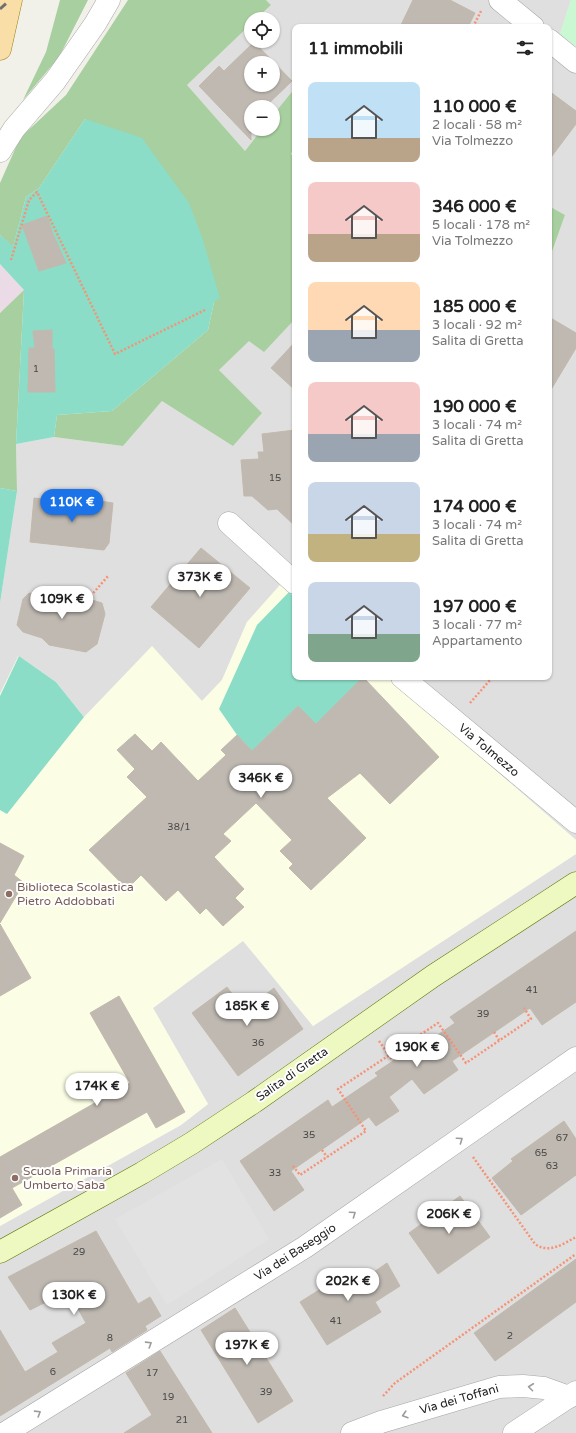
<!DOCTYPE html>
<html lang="it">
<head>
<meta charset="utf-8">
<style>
  body { margin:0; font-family:"Varela Round",sans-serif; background:#f2f2f2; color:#222; height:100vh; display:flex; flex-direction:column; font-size:15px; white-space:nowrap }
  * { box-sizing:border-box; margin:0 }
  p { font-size:13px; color:#767676 }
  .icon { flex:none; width:22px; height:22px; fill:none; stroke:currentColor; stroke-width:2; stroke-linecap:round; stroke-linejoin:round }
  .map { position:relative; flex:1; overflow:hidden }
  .side { position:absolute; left:292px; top:24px; width:260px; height:656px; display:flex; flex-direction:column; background:#fff; border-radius:8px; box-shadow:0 1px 3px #0004 }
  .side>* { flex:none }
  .buttons { position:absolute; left:244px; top:12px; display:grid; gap:8px }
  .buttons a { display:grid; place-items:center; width:36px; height:36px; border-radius:50%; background:#fff; box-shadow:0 1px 3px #0004; font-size:20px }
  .price { position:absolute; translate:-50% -34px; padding:0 9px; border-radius:14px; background:#fff; color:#222; font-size:13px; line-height:26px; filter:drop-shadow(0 1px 2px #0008) }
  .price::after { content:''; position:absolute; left:50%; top:24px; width:12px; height:9px; margin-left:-6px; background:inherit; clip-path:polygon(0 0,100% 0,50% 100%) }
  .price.active { background:#1a73e8; color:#fff }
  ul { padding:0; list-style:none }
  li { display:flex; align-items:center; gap:12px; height:100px; padding:0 16px }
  li span { display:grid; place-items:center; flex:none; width:112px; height:80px; border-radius:8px; color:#555 }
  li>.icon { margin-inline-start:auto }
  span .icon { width:48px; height:48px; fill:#fffc; stroke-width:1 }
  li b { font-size:17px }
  h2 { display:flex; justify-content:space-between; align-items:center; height:48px; padding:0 16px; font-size:17px }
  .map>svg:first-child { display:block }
  .residential { fill:#e0dfdf; fill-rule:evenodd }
  .industrial { fill:#eadbe6 }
  .education { fill:#fbfee5 }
  .forest { fill:#a8cf9f }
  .park { fill:#c9f8d3 }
  .pitch { fill:#8bddc7 }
  .parking { fill:#e2e2e2 }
  .building { fill:#bfb9b2; stroke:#c3b9ac; fill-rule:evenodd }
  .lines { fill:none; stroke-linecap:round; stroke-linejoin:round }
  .minor-casing { stroke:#a6a6a6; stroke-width:23 }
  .secondary-casing { stroke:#5f7809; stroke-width:23 }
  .primary-casing { stroke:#9a7a06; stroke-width:23 }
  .path { stroke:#f59376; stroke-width:2.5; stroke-dasharray:2 2; stroke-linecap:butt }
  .minor { stroke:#fff; stroke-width:22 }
  .secondary { stroke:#eef8c1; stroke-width:22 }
  .primary { stroke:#f9dfa7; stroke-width:22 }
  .rail { stroke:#707070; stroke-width:3; stroke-dasharray:8 8; stroke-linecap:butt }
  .oneway { stroke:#9c9c9c }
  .education-dot { fill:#8d6e63; stroke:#fff; stroke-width:1.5 }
  .labels { text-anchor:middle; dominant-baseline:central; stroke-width:4; stroke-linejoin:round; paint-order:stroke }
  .number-label { font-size:10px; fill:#494846 }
  .street-label { font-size:12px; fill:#222; stroke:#fff }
  .education-label { font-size:12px; fill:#785e54; stroke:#fff; text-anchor:start }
</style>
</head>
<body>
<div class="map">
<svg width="576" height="1433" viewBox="0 0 576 1433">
  <rect width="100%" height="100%" fill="#f1f0e9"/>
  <g class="residential">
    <path d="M266,0H571L560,34L576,47V840L388,677H549V260L565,215L549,206V27H295V88L273,115V107H251V129H262L245,151L187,85L251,24V41H273V19H256L271,5ZM251,63H273V85H251Z"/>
    <path d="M295,319V598L280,585L247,622L222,680L202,701L84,717L56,682L18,656L0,694V603L17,491L16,444L54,437L123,446L162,401L262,413L219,370L249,340L264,351Z"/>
    <path d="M576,854V1433H0V1226L181,1125L208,1104L153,1008L243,940L313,1026Z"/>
  </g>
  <path class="industrial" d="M0,264L24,290L0,313Z"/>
  <path class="education" d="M280,585L295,598V677H388L576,840V854L313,1026L243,941L153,1008L208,1104L181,1125L0,1226V694L19,656L56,682L84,717L152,646L202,701L222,680L247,622Z"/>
  <g class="forest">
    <path d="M60,0H88L59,57L23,100L46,52Z"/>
    <path d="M128,0H266L271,5L256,19H251V24L187,85L245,151L262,129H273V115L295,88V146L291,154L295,158V319L264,352L249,341L219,370L262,413L233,446L162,401L123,446L54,437L57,415L112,411L208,330L214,302L85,119L39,188L26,197L13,247L0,235V183L20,138L66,95Z"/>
    <path d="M549,206L565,215L549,260Z"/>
    <path d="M24,290L16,444L17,491L0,488V313Z"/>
  </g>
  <path class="park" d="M571,0H576V47L560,34Z"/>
  <g class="pitch">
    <path d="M85,119L142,138L189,203L202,237L220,298L214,302L208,330L112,411L57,415L54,437L16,444L24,290L0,264V235L13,246L26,197L39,188Z"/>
    <path d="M0,488L17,491L0,603Z"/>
    <path d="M289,592L295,598V677H363L316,724L298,706L252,751L237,735L219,709L257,625Z"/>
    <path d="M19,656L56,682L84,717L7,814L0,810V696Z"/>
  </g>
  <path class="parking" d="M222,1159L269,1239L167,1305L115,1219Z"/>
  <g class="building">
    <path d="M413,0H450L475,13L468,27H400Z"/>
    <path d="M254,42L292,81L265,107H251V140L199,86L219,66L224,71ZM251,63H273V85H251Z"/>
    <path d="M549,91L576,111V124L549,160Z"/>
    <path d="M47,216L53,234L66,263L39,271L22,225Z"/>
    <path d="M549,317L576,333V348L549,393Z"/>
    <path d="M52,330V349H54L55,392H28L29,348H35L33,331Z"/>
    <path d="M295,342V390L271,368Z"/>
    <path d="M295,430V526L277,509L268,510L252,496H244L241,460L259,459L258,452H264L262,434Z"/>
    <path d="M34,498L81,503L87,499L113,503L109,543L104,550L30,542Z"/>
    <path d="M201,548L250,588L199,648L151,607Z"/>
    <path d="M44,592L75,599L79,596L102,603L105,614L97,644L86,652L49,645L42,638L23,632L17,625L23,599L29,593L38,595Z"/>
    <path d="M363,677L439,757L390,804L360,773L327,798L366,838L311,890L289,868L293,864L280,851L292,840L256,803L223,834L231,841L214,857L244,889L235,898L244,907L223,926L206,908L200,914L178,890L166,901L141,875L127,889L89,850L147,797L127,777L135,769L117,750L135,734L152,751L161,742L198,781L226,755L221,750L237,735L252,751L298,706L316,724Z"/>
    <path d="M0,843L24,856L14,875L24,883L0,923Z"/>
    <path d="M0,924L31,978L0,996Z"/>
    <path d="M576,931V1002L542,1025L530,1008L452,1061L458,1070L424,1094L412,1079L389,1097L399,1111L376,1126L369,1117L291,1171L304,1190L274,1211L240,1161L328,1100L332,1107L378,1076L375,1073L408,1051L410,1054L455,1023L450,1017Z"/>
    <path d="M227,987L242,1007L253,1000L255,1002L274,988L303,1029L238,1076L192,1013Z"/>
    <path d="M119,996L185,1112L156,1128L147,1112L12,1188L22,1205L0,1218V1157L130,1083L90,1013Z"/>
    <path d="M564,1121L576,1139V1175L521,1215L492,1178L513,1161L511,1159Z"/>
    <path d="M460,1196L490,1237L438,1274L409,1233Z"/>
    <path d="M96,1231L138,1304L150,1297L161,1316L145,1326L147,1330L112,1352L110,1348L0,1416V1330L25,1372L58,1352L52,1343L86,1323L68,1291L30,1310L8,1277Z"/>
    <path d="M576,1259V1302L495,1361L474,1333Z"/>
    <path d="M387,1263L400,1286L375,1302L381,1312L327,1345L300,1302L354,1268L362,1280Z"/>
    <path d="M235,1308L293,1401L258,1423L201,1330Z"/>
    <path d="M160,1351L212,1433H124L152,1415L126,1373Z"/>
  </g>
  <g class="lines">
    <g class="minor-casing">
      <g id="minor">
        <path d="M500,0L533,27"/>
        <path d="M549,40L576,62"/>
        <path d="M0,151L14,129L55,81L95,24L109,0"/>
        <path d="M229,523L295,583"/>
        <path d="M402,677L576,822"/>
        <path d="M5,1433L305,1247L576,1058"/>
        <path d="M352,1433L381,1422L499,1387L523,1386L544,1388L569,1397"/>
        <path d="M514,1433L576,1392"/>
      </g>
    </g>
    <g class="secondary-casing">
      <path id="secondary" d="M0,1252L142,1173L192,1143L254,1102L433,976L576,883"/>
    </g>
    <g class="primary-casing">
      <path id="primary" d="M0,49L11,0"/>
    </g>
    <g class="path">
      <path d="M473,27L481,11"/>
      <path d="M11,260L29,200L37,192L115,354L205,310"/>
      <path d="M88,599L109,575"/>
      <path d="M470,703L491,679L488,677"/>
      <path d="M494,1032L499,1040"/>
      <path d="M379,1041L393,1061"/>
      <path d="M322,1150L327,1157"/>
      <path d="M473,1157L535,1244C549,1254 563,1244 576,1237"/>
      <path d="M293,1166L300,1175L366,1131L338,1089L438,1023L466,1063L531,1019L524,1008"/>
      <path d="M383,1396L395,1383L576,1254"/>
    </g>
    <use href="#minor" class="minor"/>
    <use href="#secondary" class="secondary"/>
    <use href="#primary" class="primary"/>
    <path class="rail" d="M0,9L10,0"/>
  </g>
  <defs><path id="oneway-chevron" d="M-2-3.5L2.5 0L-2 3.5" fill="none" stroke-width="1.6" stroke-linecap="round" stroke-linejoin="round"/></defs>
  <g class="oneway">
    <use href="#oneway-chevron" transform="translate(460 1140) rotate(-35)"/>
    <use href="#oneway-chevron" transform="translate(353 1214) rotate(-35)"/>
    <use href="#oneway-chevron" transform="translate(149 1344) rotate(-32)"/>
    <use href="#oneway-chevron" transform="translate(531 1387) rotate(-173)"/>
    <use href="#oneway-chevron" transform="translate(38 1413) rotate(-32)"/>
    <use href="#oneway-chevron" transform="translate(405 1415) rotate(163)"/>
  </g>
  <g class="education-dot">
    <circle cx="9" cy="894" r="4"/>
    <circle cx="15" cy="1178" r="4"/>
  </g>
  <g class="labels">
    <g class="number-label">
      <text x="36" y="369">1</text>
      <text x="275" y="478">15</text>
      <text x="179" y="827">38/1</text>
      <text x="532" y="990">41</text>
      <text x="483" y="1014">39</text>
      <text x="258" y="1043">36</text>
      <text x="309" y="1135">35</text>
      <text x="562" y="1138">67</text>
      <text x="541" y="1153">65</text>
      <text x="552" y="1166">63</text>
      <text x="275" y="1173">33</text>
      <text x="79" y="1252">29</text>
      <text x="336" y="1321">41</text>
      <text x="510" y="1336">2</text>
      <text x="110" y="1338">8</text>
      <text x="53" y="1372">6</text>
      <text x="152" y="1373">17</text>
      <text x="266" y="1392">39</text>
      <text x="168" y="1397">19</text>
      <text x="182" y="1420">21</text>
    </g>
    <g class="street-label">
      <text transform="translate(489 750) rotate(40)">Via Tolmezzo</text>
      <text transform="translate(292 1074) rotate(-35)">Salita di Gretta</text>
      <text transform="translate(295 1252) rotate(-33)">Via dei Baseggio</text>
      <text transform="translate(459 1399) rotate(-16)">Via dei Toffani</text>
    </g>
    <g class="education-label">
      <text x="17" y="887">Biblioteca Scolastica<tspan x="17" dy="14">Pietro Addobbati</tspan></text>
      <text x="23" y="1171">Scuola Primaria<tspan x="23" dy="14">Umberto Saba</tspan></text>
    </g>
  </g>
</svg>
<div class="buttons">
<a><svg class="icon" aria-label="locate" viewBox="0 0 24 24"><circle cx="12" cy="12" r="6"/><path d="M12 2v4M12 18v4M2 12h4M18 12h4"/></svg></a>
<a>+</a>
<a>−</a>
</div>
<b class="price active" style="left:72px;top:523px">110K €</b>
<b class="price" style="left:200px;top:598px">373K €</b>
<b class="price" style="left:62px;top:620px">109K €</b>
<b class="price" style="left:261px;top:799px">346K €</b>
<b class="price" style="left:247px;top:1027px">185K €</b>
<b class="price" style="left:417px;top:1068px">190K €</b>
<b class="price" style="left:97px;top:1107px">174K €</b>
<b class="price" style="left:449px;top:1235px">206K €</b>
<b class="price" style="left:348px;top:1302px">202K €</b>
<b class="price" style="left:74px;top:1316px">130K €</b>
<b class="price" style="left:247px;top:1366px">197K €</b>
<section class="side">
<h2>11 immobili<svg class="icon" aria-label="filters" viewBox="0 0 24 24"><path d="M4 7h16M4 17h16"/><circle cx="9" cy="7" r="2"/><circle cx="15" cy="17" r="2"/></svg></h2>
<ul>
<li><span style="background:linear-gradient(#bfe0f5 70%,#b9a48a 0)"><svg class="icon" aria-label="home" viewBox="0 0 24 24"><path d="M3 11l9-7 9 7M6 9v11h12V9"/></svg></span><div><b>110 000 €</b><p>2 locali · 58 m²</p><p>Via Tolmezzo</p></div></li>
<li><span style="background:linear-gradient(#f6c9c9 65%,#b9a48a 0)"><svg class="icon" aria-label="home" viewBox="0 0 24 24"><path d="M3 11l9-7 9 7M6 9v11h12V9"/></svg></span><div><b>346 000 €</b><p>5 locali · 178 m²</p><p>Via Tolmezzo</p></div></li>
<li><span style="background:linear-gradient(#ffd9b3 60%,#9aa5b1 0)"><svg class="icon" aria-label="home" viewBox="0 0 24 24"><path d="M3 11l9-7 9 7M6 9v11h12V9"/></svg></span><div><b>185 000 €</b><p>3 locali · 92 m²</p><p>Salita di Gretta</p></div></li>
<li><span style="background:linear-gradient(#f6c9c9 65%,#9aa5b1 0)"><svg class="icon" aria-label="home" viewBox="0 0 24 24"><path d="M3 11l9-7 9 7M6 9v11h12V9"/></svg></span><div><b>190 000 €</b><p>3 locali · 74 m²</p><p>Salita di Gretta</p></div></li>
<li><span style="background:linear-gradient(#c9d6e8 65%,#c2b280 0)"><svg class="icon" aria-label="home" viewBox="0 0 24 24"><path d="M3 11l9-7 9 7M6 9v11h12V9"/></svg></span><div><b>174 000 €</b><p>3 locali · 74 m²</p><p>Salita di Gretta</p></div></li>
<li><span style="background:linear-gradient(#c9d6e8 65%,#7fa58c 0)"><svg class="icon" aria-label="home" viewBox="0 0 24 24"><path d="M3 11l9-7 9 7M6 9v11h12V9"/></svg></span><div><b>197 000 €</b><p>3 locali · 77 m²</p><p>Appartamento</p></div></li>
</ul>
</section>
</div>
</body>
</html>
